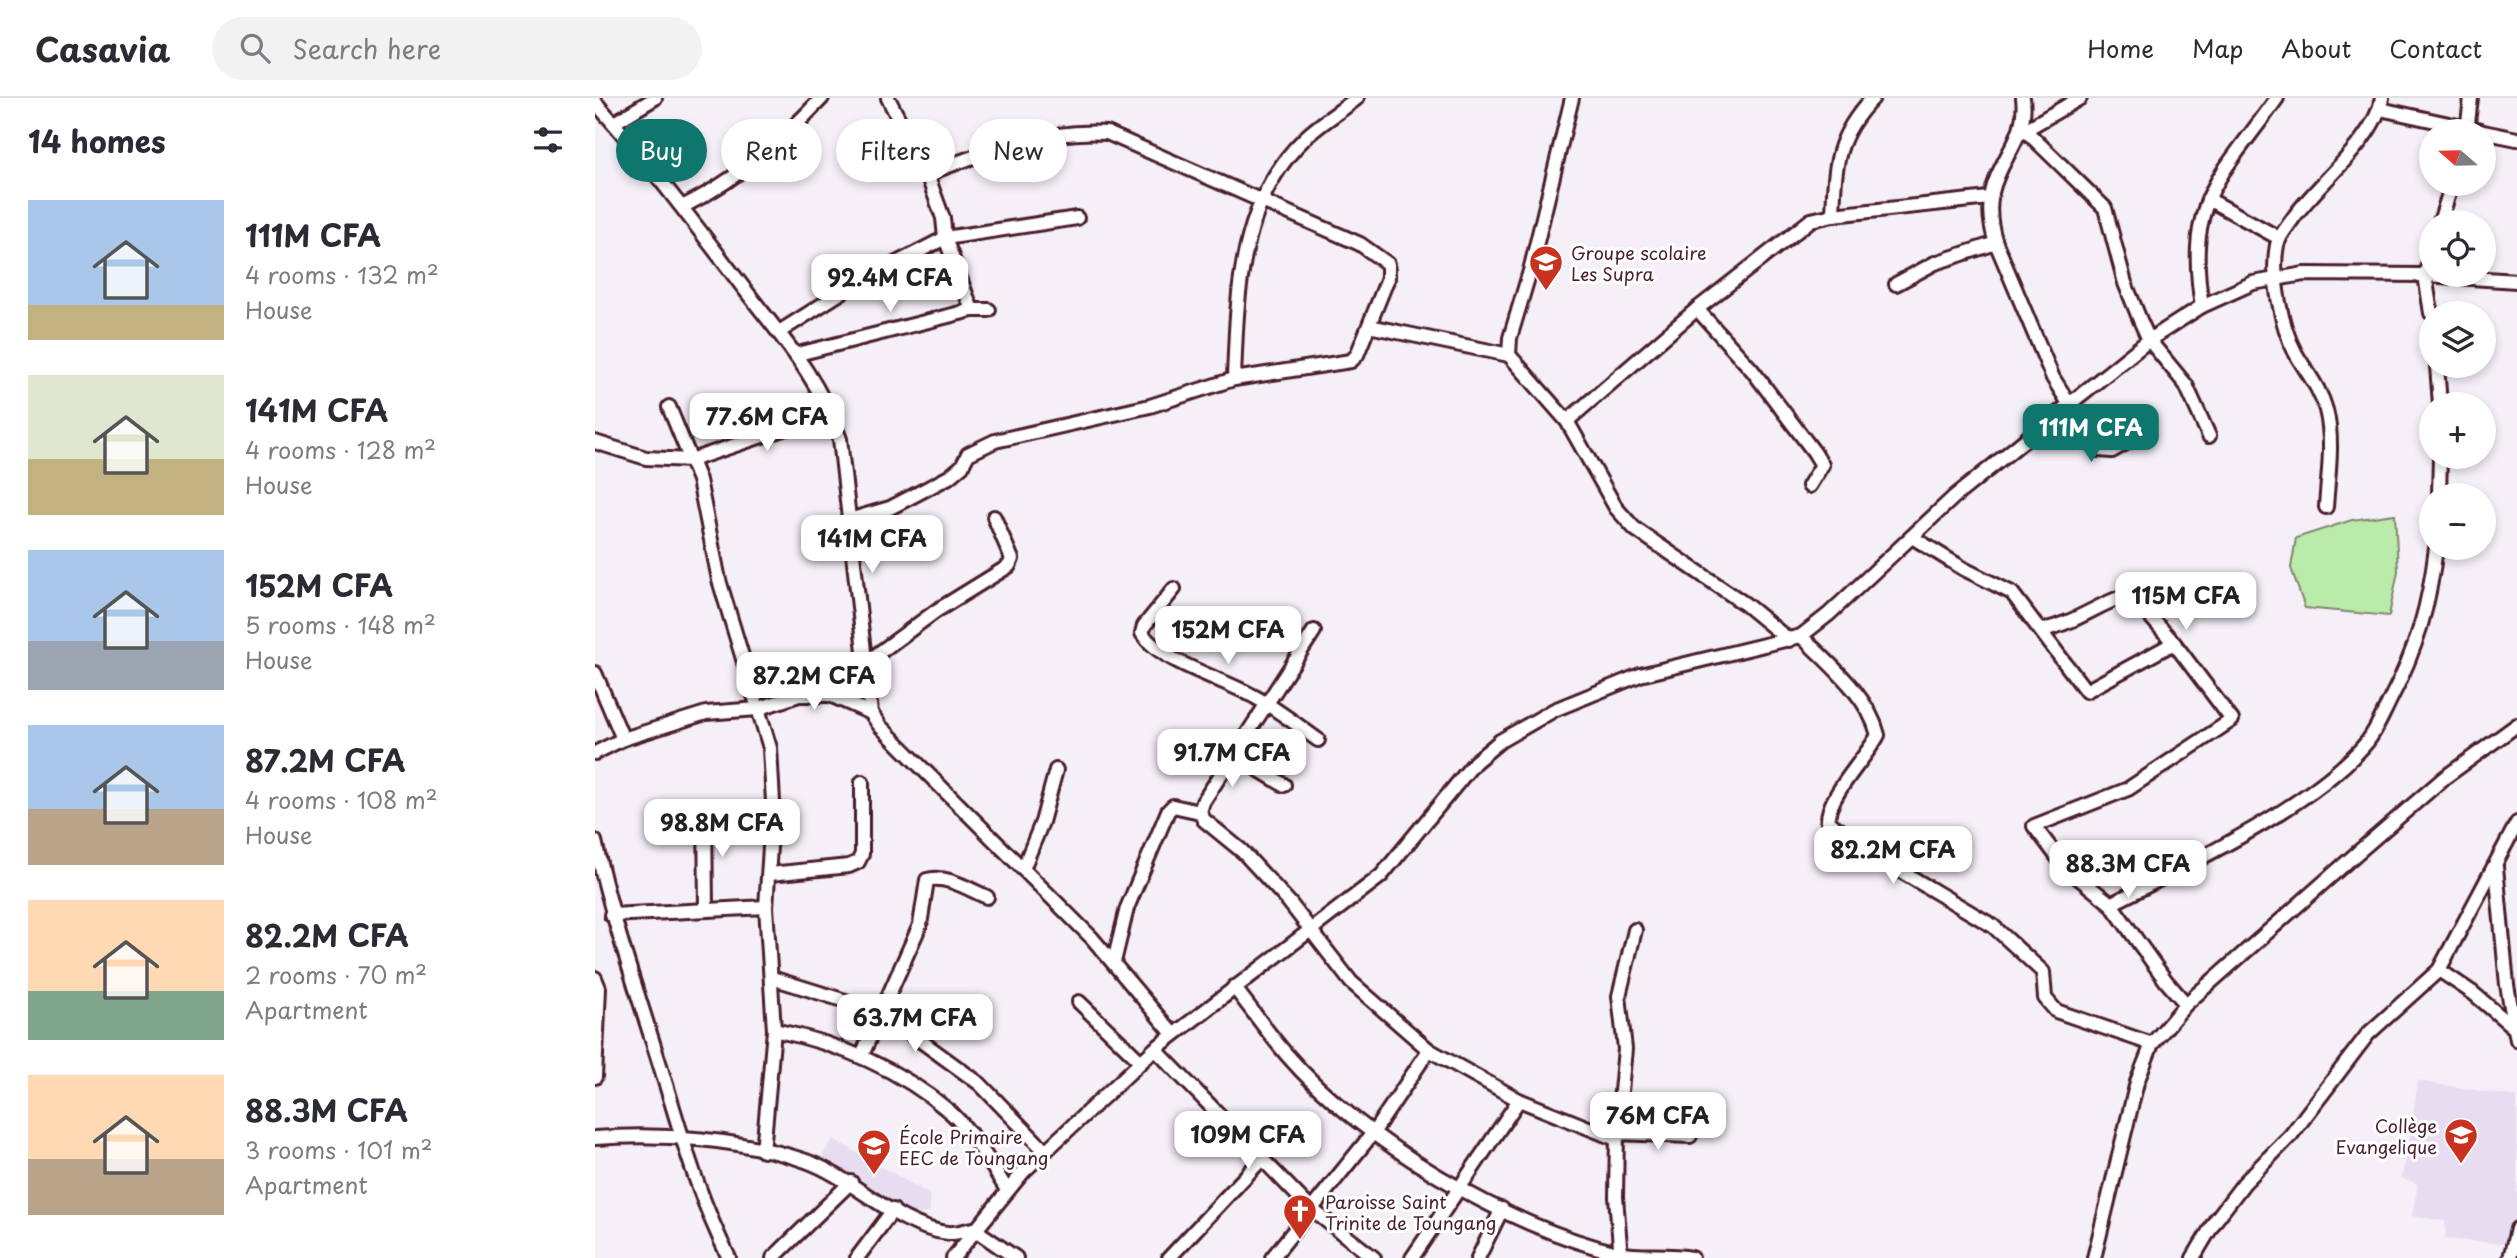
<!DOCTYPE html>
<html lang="en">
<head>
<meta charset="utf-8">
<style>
  body { margin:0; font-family:"Playpen Sans",sans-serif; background:#f2f2f3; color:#2b2b33; height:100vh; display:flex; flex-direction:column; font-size:26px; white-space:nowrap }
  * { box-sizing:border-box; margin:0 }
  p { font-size:23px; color:#7c7c81 }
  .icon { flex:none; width:38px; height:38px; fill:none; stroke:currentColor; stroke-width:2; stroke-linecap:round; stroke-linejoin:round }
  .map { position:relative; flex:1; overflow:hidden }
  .side { display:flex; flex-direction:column; background:#fff; width:595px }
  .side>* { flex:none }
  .banner { position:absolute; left:21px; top:21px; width:665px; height:63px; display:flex; gap:14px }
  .needle { width:46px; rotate:290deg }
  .fabs { position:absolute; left:1824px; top:21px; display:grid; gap:14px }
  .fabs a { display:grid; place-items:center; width:77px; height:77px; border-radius:50%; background:#fff; box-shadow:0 4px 10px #0003; font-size:35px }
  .price { position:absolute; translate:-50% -60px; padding:0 16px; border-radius:14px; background:#fff; color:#222; font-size:23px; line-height:46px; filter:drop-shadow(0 2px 4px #0008) }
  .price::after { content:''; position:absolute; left:50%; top:42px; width:21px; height:16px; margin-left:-10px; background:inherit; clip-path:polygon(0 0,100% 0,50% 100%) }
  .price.selected { background:#0f766e; color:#fff }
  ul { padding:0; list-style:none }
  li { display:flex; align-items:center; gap:21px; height:175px; padding:0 28px }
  li span { display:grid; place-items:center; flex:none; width:196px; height:140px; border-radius:0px; color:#555 }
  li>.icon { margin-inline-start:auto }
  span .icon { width:84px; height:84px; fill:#fffc; stroke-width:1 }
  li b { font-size:30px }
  h2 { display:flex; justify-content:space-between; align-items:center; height:84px; padding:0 28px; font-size:30px }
  .tag { padding:0 24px; border-radius:32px; background:#fff; box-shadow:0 4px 10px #0003; font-size:24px; line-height:63px }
  .tag.selected { background:#0f766e; color:#fff }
  header { display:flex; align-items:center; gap:42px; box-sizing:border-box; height:98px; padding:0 35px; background:#fff; border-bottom:2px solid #e1e1e2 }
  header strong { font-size:33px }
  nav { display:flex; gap:38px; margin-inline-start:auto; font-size:24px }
  .search { width:490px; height:63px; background:#f2f2f3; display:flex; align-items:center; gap:18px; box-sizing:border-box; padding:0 24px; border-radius:38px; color:#7c7c81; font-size:26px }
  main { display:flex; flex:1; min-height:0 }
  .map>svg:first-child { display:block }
  .built { fill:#e8dcf0 }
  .green { fill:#baebab; stroke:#82856b; stroke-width:2 }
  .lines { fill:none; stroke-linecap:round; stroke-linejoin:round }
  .minor-casing { stroke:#4a1f2b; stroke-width:18 }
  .minor { stroke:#fff; stroke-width:12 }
  .labels { text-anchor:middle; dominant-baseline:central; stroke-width:6; stroke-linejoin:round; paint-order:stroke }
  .poi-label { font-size:18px; fill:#4a1f2b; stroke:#fff; text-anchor:start }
</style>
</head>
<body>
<header>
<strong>Casavia</strong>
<div class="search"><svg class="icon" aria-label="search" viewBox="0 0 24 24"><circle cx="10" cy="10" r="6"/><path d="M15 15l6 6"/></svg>Search here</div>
<nav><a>Home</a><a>Map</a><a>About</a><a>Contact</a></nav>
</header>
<main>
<section class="side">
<h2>14 homes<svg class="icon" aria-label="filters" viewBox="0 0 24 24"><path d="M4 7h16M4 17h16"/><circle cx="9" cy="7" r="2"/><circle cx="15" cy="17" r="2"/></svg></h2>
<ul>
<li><span style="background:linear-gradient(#a9c7e8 75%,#c2b280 0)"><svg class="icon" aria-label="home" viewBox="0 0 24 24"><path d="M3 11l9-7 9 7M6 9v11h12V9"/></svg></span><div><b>111M CFA</b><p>4 rooms · 132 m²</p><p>House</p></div></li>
<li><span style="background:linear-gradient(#dfe7d0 60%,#c2b280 0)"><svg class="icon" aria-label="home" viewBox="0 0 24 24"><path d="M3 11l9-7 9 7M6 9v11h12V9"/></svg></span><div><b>141M CFA</b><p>4 rooms · 128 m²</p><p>House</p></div></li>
<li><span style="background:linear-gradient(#a9c7e8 65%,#9aa5b1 0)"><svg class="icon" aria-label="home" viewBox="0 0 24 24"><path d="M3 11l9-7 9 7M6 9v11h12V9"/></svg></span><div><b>152M CFA</b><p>5 rooms · 148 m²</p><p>House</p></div></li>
<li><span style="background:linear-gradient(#a9c7e8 60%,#b9a48a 0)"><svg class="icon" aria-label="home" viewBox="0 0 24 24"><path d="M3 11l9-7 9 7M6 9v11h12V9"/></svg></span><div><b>87.2M CFA</b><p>4 rooms · 108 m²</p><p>House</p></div></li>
<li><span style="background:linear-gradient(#ffd9b3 65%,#7fa58c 0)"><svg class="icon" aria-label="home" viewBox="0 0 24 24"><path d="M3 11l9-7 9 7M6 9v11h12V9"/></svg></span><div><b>82.2M CFA</b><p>2 rooms · 70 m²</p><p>Apartment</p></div></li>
<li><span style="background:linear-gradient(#ffd9b3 60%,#b9a48a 0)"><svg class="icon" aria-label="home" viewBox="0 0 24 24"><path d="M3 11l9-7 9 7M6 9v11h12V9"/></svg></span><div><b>88.3M CFA</b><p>3 rooms · 101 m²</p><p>Apartment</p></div></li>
</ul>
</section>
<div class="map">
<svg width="1922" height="1160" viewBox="0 0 1922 1160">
  <rect width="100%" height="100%" fill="#f5eff8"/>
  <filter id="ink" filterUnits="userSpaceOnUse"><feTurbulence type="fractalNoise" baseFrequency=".0143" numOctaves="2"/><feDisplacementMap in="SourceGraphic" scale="14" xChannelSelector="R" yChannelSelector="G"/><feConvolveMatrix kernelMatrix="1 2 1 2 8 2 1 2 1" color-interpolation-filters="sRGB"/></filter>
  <g filter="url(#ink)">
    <g class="built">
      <path d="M1823,983L1922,999V1115L1921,1127L1911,1146L1851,1141L1850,1123L1817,1118L1823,1086L1806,1080L1813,1054Z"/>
      <path d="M238,1041L334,1096L335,1114L322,1117L227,1059Z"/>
    </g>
    <path class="green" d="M1800,416L1803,473L1794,518L1710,510L1696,470L1701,440L1757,422Z"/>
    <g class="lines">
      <g class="minor-casing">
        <g id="minor">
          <path d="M293,0L332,76L348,120L350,140L377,212"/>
          <path d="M977,0L935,173L915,240L914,257L972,323L1021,410L1040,431L1150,506L1194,542"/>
          <path d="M1428,0C1435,55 1377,72 1401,145L1458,280L1498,344L1504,352L1517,353L1543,338"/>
          <path d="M0,4C50,60 95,120 141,180C183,236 221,273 245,341L276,615L285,628L497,840L578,936"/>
          <path d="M1785,11L1886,33"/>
          <path d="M19,25L60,0"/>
          <path d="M1430,32L1510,110L1530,185L1545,222L1554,242L1591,287L1614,338"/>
          <path d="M1872,33L1876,0"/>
          <path d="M1888,34L1922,41"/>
          <path d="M1425,35L1485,0"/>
          <path d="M1613,101L1684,140"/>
          <path d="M89,108C142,82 187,43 227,0"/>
          <path d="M1238,117C1240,66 1241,38 1278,0"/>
          <path d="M1845,124L1857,86"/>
          <path d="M1836,157L1830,177L1836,215"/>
          <path d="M1301,186L1340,165L1401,145"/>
          <path d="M1607,208C1590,100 1625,81 1682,0"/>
          <path d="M1102,211L1157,272L1219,354L1227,367L1214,388"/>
          <path d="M774,228L914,257"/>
          <path d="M184,234L255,189L350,140L482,120"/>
          <path d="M203,256L377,212H394"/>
          <path d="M1842,268L1845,306"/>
          <path d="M639,281C642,196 644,102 711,39C726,25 746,13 762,0"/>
          <path d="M74,309L104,382L124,482L175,650L178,704L171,809L179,932L168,1053"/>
          <path d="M972,323L1102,211L1216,122L1238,117L1394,100"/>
          <path d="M0,344L51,360L96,362L197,328L235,312"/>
          <path d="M1844,397L1845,359"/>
          <path d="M1731,409C1733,377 1739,343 1731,312C1725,290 1712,275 1701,256C1686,229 1676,177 1682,147C1685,136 1693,128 1699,119C1724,84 1780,42 1787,0"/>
          <path d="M254,422L295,410L354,379L367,368L373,356L400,343L555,308L639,281L756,263L762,257L793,180V166L765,146L512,35C449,31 390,54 332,76"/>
          <path d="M1317,439L1369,471L1417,495L1491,593L1579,545"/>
          <path d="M579,491L549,528L547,535C565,564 629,581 660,599C682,611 702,627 723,642"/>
          <path d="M1448,532C1483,524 1502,506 1535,496L1579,545L1637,622L1533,691L1439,728L1470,769L1516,806L1571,883L1591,906"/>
          <path d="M719,533L608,704L605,714L609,722L647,753L694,804L756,884L834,952L924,1002L1021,1041"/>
          <path d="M1206,538C1233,565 1273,597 1283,637C1271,660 1231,699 1233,724L1309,775L1398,828L1448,874L1450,900L1461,913L1557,946"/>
          <path d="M269,566L341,513L414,468L417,461L399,419"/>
          <path d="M0,575L28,641"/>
          <path d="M0,655L28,641L111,615L162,611L204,597H235L276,615"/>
          <path d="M638,656L689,687"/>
          <path d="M110,709L111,812"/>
          <path d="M0,743C16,818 41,890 64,964C86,1034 101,1094 134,1160"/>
          <path d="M1901,769L1912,887L1922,942"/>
          <path d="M428,771L447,724L461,672"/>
          <path d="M175,776L254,768L263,764L267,756V684"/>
          <path d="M1516,806C1590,768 1719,708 1772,644C1782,631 1788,616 1795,602C1822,550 1834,508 1841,450"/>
          <path d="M16,817L171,809"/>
          <path d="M519,864L532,810L573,713L578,708L605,714"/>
          <path d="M1844,872L1878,895L1918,929"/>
          <path d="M0,880L4,890L0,979"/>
          <path d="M177,880L286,914L385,986L450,1053"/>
          <path d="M639,889C657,912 673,935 692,957C766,1043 912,1129 1023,1155C1047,1160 1073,1155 1097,1160"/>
          <path d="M484,904L546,964"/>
          <path d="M179,932C243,945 303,970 354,1013C378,1034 395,1065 412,1092"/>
          <path d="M560,951L715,1110L779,1160"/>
          <path d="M267,957L325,827L332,782C351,776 375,792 392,799"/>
          <path d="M1022,1035L1030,951L1024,898L1040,832"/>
          <path d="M0,1040C67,1035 147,1041 211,1063C259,1080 304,1130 353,1135C361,1136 371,1132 379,1131L421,1160"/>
          <path d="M178,1160L256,1084"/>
          <path d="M262,1160L298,1112"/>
          <path d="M358,1160L429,1073L560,951L786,778L880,664L905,643L959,612L1045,577L1206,538L1234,516L1359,399L1554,242L1607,208L1658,185L1709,176L1830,177L1922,183"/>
          <path d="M574,1160L666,1062"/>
          <path d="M677,1160L778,1035L834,952"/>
          <path d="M817,1160L924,1002"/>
          <path d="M883,1160L907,1111"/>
          <path d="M1026,1160L1021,1099L1022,1035L1095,1038"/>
          <path d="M1499,1160L1542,984L1557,946L1591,906L1761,756L1849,680L1922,627"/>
          <path d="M1598,1160L1620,1123L1649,1085L1696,1037L1773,936L1844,872L1922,725"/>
          <path d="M1915,1160L1922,1131"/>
        </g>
      </g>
      <use href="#minor" class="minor"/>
    </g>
  </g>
  <defs>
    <g id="school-pin" transform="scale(1.75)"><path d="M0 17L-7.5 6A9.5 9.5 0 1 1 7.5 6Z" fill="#c8321e" stroke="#fff"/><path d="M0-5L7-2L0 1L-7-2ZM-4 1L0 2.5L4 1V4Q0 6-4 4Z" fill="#fff"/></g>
    <g id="church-pin" transform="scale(1.75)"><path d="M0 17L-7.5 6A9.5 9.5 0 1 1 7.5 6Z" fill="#c8321e" stroke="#fff"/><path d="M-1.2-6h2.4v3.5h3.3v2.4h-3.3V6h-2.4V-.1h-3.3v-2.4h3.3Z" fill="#fff"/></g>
  </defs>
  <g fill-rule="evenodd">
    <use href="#school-pin" x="951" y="164"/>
    <use href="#school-pin" x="1866" y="1037"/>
    <use href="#school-pin" x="279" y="1048"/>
    <use href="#church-pin" x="705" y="1113"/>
  </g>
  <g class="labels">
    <g class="poi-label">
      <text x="976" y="154">Groupe scolaire<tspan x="976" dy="21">Les Supra</tspan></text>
      <text x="1842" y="1027" text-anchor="end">Collège<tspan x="1842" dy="21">Evangelique</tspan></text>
      <text x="304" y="1038">École Primaire<tspan x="304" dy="21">EEC de Toungang</tspan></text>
      <text x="730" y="1103">Paroisse Saint<tspan x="730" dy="21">Trinite de Toungang</tspan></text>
    </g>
  </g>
</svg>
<div class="fabs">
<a><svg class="needle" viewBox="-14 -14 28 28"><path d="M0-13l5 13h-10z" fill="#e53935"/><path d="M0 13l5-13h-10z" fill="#7c7c81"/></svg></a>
<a><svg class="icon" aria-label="locate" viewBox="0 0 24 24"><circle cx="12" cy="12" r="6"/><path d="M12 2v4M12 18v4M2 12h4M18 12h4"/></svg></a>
<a><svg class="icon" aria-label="layers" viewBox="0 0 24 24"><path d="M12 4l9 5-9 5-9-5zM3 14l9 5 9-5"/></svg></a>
<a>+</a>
<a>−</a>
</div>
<b class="price" style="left:295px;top:216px">92.4M CFA</b>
<b class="price" style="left:172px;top:355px">77.6M CFA</b>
<b class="price selected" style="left:1496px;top:366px">111M CFA</b>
<b class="price" style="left:277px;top:477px">141M CFA</b>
<b class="price" style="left:1591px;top:534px">115M CFA</b>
<b class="price" style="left:633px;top:568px">152M CFA</b>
<b class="price" style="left:219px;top:614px">87.2M CFA</b>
<b class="price" style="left:637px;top:691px">91.7M CFA</b>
<b class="price" style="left:127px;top:761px">98.8M CFA</b>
<b class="price" style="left:1298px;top:788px">82.2M CFA</b>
<b class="price" style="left:1533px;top:802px">88.3M CFA</b>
<b class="price" style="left:320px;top:956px">63.7M CFA</b>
<b class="price" style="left:1063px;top:1054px">76M CFA</b>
<b class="price" style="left:653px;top:1073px">109M CFA</b>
<div class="banner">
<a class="tag selected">Buy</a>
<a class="tag">Rent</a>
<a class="tag">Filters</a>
<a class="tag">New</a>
</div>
</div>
</main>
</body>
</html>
